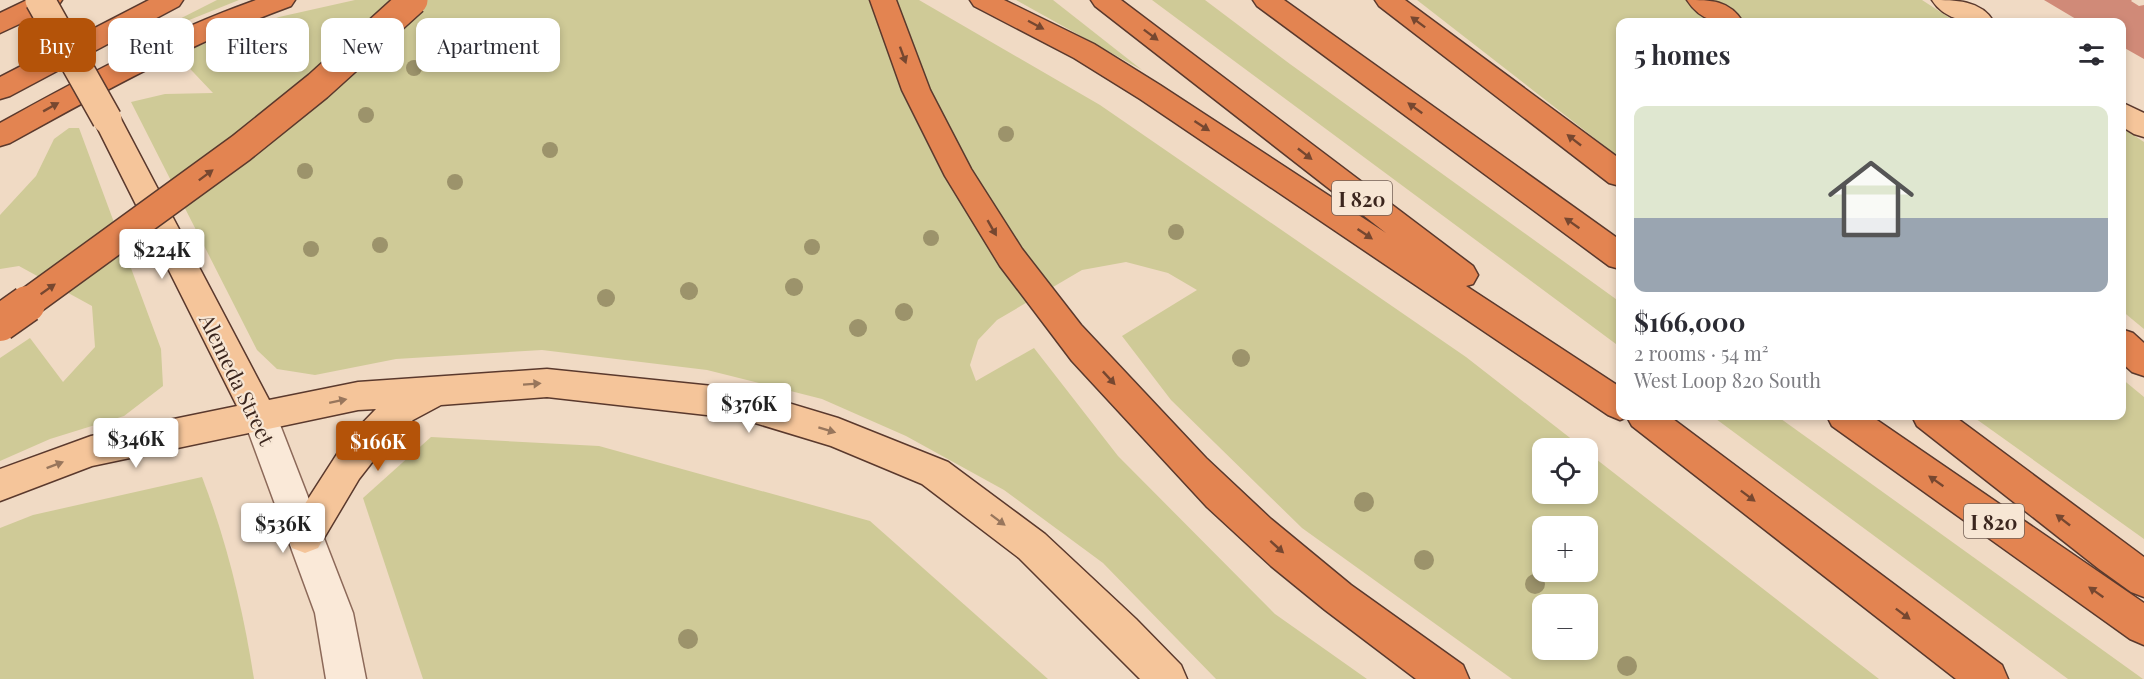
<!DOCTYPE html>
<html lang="en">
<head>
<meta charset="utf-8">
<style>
  body { margin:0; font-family:"Playfair Display",serif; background:#f2f2f3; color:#2b2b33; height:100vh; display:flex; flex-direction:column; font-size:22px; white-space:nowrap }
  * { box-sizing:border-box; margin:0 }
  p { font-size:20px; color:#7c7c81 }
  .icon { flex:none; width:33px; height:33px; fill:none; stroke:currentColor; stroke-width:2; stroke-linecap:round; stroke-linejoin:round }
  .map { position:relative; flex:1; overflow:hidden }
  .drawer { position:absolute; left:1616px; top:18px; width:510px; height:402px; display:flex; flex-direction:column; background:#fff; border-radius:12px; box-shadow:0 3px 9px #0003 }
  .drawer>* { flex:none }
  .top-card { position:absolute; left:18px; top:18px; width:570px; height:54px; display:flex; gap:12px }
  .buttons { position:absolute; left:1532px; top:438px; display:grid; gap:12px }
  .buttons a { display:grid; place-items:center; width:66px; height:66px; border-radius:12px; background:#fff; box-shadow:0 3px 9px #0003; font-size:30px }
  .price { position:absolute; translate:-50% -51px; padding:0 14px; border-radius:6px; background:#fff; color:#222; font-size:20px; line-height:39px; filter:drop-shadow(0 2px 3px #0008) }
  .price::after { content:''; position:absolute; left:50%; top:36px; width:18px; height:14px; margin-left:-9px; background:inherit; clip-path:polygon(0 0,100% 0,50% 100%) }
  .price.on { background:#b45309; color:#fff }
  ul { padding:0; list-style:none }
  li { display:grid; align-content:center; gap:12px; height:318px; padding:0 18px }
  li+li { border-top:2px solid #e1e1e2 }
  li span { display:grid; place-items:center; height:186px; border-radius:12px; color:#555 }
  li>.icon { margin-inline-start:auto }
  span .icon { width:108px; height:108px; fill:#fffc; stroke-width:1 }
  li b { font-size:26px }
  h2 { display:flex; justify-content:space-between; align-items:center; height:72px; padding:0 18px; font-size:26px }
  .pill { padding:0 21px; border-radius:12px; background:#fff; box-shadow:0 3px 9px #0003; font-size:21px; line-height:54px }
  .pill.on { background:#b45309; color:#fff }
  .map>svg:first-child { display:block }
  .green { fill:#cfca97; fill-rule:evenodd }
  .building { fill:#d08a78 }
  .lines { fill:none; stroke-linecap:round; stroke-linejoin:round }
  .minor-casing { stroke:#8c6959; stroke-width:3 }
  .major-casing { stroke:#5a392d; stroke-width:3 }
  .highway-casing { stroke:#5a392d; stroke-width:3 }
  .minor { fill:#fae9d8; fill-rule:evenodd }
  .major { fill:#f5c59a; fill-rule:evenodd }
  .highway { fill:#e38451; fill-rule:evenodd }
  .major-bridge-casing { stroke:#5a392d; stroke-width:32; stroke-linecap:butt }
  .highway-bridge-far1-casing { stroke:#5a392d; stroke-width:32; stroke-linecap:butt }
  .highway-bridge-casing { stroke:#5a392d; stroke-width:39; stroke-linecap:butt }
  .major-bridge { stroke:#f5c59a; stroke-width:29 }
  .highway-bridge-far1 { stroke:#e38451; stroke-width:29 }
  .highway-bridge { stroke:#e38451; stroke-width:36 }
  .tree { fill:#9c936b }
  .oneway { fill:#764730 }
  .oneway2 { fill:#98765c }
  .labels { text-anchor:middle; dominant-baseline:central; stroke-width:4.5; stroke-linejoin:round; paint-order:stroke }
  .shield { fill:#f7e6d4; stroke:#736055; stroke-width:1.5 }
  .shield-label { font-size:20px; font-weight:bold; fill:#3b261e }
  .street-label { font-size:21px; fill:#3b261e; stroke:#f7e6d4 }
</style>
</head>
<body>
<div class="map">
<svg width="2144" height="679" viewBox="0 0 2144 679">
  <rect width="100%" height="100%" fill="#f0dac4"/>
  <g class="green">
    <path d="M217,0H239L132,43Z"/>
    <path d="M355,0H919L1100,105L1466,357L1583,448H1542V494H1587V452L1879,679H1512L1302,528L1171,400L1122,336L1197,290L1168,273L1126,262L1082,270L997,320L978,340L970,365L976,381L1034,348L1118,456L1275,614L1367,679H1216L1103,563L1004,490L906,436L822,399L707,370L542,350L396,359L315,375L277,369L257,350L131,102L165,94L213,93L176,54L279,17ZM1542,526H1587V572H1542ZM1542,604H1587V650H1542Z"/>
    <path d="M1016,0H1053L1142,70Z"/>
    <path d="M1152,0H1205L1290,64L1620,302V347Z"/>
    <path d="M1417,0H1922L1956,22H1620V158Z"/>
    <path d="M2121,127L2144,142V329L2121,310Z"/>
    <path d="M69,128H79L161,349L163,386L124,416L50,439L0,461V358L30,338L63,382L95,347L92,306L19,266L0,269V215L36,176L54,139Z"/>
    <path d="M2121,378L2144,397V539L1972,416H2121Z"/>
    <path d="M1712,416H1777L2143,679H2068Z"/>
    <path d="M431,437L599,446L870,521L1048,679H423L363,498Z"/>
    <path d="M202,477C227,542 243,609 254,679H0V528L33,515Z"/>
  </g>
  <path class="building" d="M2044,0H2132L2131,1L2139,6L2144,5V59L2121,46V22H2081Z"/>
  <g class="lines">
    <g class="minor-casing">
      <path id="minor" d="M260,402L272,407L277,417L353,613L366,679H326L315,613L243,417L248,407Z"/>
    </g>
    <g class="major-casing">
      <g id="major">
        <path d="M1932,0C1955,0 1981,0 1994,22C1972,24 1945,21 1932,0Z"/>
        <path d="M2121,102L2144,113V137L2134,134L2121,126Z"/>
        <path d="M107,109L117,112L121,119L269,400L358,382L547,369L742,389L838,418L948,462L1045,534L1136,619L1181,665L1187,679H1140L1019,558L922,484L831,446L742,419L547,397L441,405L413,420L384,447L359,479L318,548L305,553L292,548L287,536L292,524L346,440L376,409L358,410L92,466L0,501V469L91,436L237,406L93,119L97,112Z"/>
      </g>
    </g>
    <g class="highway-casing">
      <g id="highway">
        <path d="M27,0H62L58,6L0,33V13Z"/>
        <path d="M149,0H183L179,6L10,96L0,99V77Z"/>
        <path d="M256,0H295L291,6C193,42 102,92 10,143L0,146V123C83,77 166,32 256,0Z"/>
        <path d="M870,0H896L930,90L971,169L1022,249L1081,325L1206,458L1271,519L1351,585L1463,665L1469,679H1416L1325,610L1271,566L1207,507L1072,361L1000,266L945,176L902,90Z"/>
        <path d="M970,0H1004L1094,44L1160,85L1386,233L1095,6L1091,0H1121L1473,266L1478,275L1473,284L1466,286L1620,387V416H1669L2002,665L2008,679H1956L1632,426L1627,417L1620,420L1608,415L1140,99L1074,58L974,6Z"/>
        <path d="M1253,0H1284L1620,240V269L1609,266L1257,6Z"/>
        <path d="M1375,0H1405L1620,159V186L1609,183L1379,6Z"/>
        <path d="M1687,0C1711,0 1729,0 1743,22C1720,24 1701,22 1687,0Z"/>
        <path d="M2121,329L2133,333L2144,343V376L2132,372L2121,362Z"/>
        <path d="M1827,416H1871L2144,603V645L2130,639L1832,426Z"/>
        <path d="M1912,416H1954L2144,557V597L2131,592L2099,569L1917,426Z"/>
      </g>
    </g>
    <use href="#minor" class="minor"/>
    <use href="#major" class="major"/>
    <use href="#highway" class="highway"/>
    <g class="major-bridge-casing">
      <path id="major-bridge" d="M40,0L107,119"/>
    </g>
    <g class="highway-bridge-far1-casing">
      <path id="highway-bridge-far1" d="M25,305L241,148L318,86L413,0"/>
    </g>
    <g class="highway-bridge-casing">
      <path id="highway-bridge" d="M0,323L27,304"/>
    </g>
    <use href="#major-bridge" class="major-bridge"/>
    <use href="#highway-bridge-far1" class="highway-bridge-far1"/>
    <use href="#highway-bridge" class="highway-bridge"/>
  </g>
  <g class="tree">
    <circle cx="500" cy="34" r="8"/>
    <circle cx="463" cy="55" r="8"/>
    <circle cx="414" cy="68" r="8"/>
    <circle cx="366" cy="115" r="8"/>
    <circle cx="1006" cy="134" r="8"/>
    <circle cx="550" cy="150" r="8"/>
    <circle cx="305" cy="171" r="8"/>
    <circle cx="455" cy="182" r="8"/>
    <circle cx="1176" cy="232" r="8"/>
    <circle cx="931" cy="238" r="8"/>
    <circle cx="380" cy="245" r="8"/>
    <circle cx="812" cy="247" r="8"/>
    <circle cx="311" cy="249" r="8"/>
    <circle cx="794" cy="287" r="9"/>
    <circle cx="689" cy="291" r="9"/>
    <circle cx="606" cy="298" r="9"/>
    <circle cx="904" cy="312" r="9"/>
    <circle cx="858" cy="328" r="9"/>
    <circle cx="1241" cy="358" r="9"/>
    <circle cx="1364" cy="502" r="10"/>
    <circle cx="1424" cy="560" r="10"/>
    <circle cx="1535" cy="584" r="10"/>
    <circle cx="688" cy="639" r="10"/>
    <circle cx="1627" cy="666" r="10"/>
  </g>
  <defs><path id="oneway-solid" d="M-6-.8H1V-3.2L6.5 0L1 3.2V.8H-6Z" transform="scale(1.5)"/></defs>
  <g class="oneway">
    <use href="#oneway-solid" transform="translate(1418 22) rotate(-143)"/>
    <use href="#oneway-solid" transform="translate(1036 25) rotate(28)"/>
    <use href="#oneway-solid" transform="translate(1151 35) rotate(37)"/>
    <use href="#oneway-solid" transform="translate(903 55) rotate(70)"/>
    <use href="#oneway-solid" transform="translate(51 107) rotate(-29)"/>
    <use href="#oneway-solid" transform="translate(1415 108) rotate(-144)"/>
    <use href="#oneway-solid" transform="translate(1202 126) rotate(33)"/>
    <use href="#oneway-solid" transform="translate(1574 140) rotate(-142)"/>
    <use href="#oneway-solid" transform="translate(1305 154) rotate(38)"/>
    <use href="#oneway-solid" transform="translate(206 175) rotate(-37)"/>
    <use href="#oneway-solid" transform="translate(1572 223) rotate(-145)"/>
    <use href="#oneway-solid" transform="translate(992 228) rotate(60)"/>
    <use href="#oneway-solid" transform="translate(1365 234) rotate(34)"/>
    <use href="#oneway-solid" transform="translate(48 289) rotate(-35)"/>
    <use href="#oneway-solid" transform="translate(1109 378) rotate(47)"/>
    <use href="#oneway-solid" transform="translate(1936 481) rotate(-145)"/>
    <use href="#oneway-solid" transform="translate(1748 496) rotate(37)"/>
    <use href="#oneway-solid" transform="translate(2063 520) rotate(-142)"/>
    <use href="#oneway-solid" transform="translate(1277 547) rotate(42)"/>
    <use href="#oneway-solid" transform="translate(2096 592) rotate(-145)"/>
    <use href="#oneway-solid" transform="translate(1903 614) rotate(37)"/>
  </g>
  <g class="oneway2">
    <use href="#oneway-solid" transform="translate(532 384) rotate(-4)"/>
    <use href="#oneway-solid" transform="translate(338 401) rotate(-12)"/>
    <use href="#oneway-solid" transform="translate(827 430) rotate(17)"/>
    <use href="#oneway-solid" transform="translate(55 465) rotate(-21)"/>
    <use href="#oneway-solid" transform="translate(998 520) rotate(37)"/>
  </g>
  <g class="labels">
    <g class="shield">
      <rect x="1332" y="181" width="60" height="34" rx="4.5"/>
      <rect x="1964" y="504" width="60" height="34" rx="4.5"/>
    </g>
    <g class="shield-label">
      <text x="1362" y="198">I 820</text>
      <text x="1994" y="521">I 820</text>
    </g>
    <g class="street-label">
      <text transform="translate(238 379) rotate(64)">Alemeda Street</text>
    </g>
  </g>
</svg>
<div class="buttons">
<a><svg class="icon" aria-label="locate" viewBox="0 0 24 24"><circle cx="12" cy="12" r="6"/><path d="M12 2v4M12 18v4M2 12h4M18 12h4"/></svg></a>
<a>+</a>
<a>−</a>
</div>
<b class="price" style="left:162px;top:280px">$224K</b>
<b class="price" style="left:749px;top:434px">$376K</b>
<b class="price" style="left:136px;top:469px">$346K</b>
<b class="price on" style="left:378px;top:472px">$166K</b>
<b class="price" style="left:283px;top:554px">$536K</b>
<div class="top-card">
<a class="pill on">Buy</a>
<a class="pill">Rent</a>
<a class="pill">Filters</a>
<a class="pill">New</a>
<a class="pill">Apartment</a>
</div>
<section class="drawer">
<h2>5 homes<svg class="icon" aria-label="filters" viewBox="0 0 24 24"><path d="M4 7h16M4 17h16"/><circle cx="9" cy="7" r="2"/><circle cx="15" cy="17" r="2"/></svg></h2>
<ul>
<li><span style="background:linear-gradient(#dfe7d0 60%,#9aa5b1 0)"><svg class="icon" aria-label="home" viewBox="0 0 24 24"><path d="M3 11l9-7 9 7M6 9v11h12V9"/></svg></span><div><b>$166,000</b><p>2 rooms · 54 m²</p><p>West Loop 820 South</p></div></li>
</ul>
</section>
</div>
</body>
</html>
